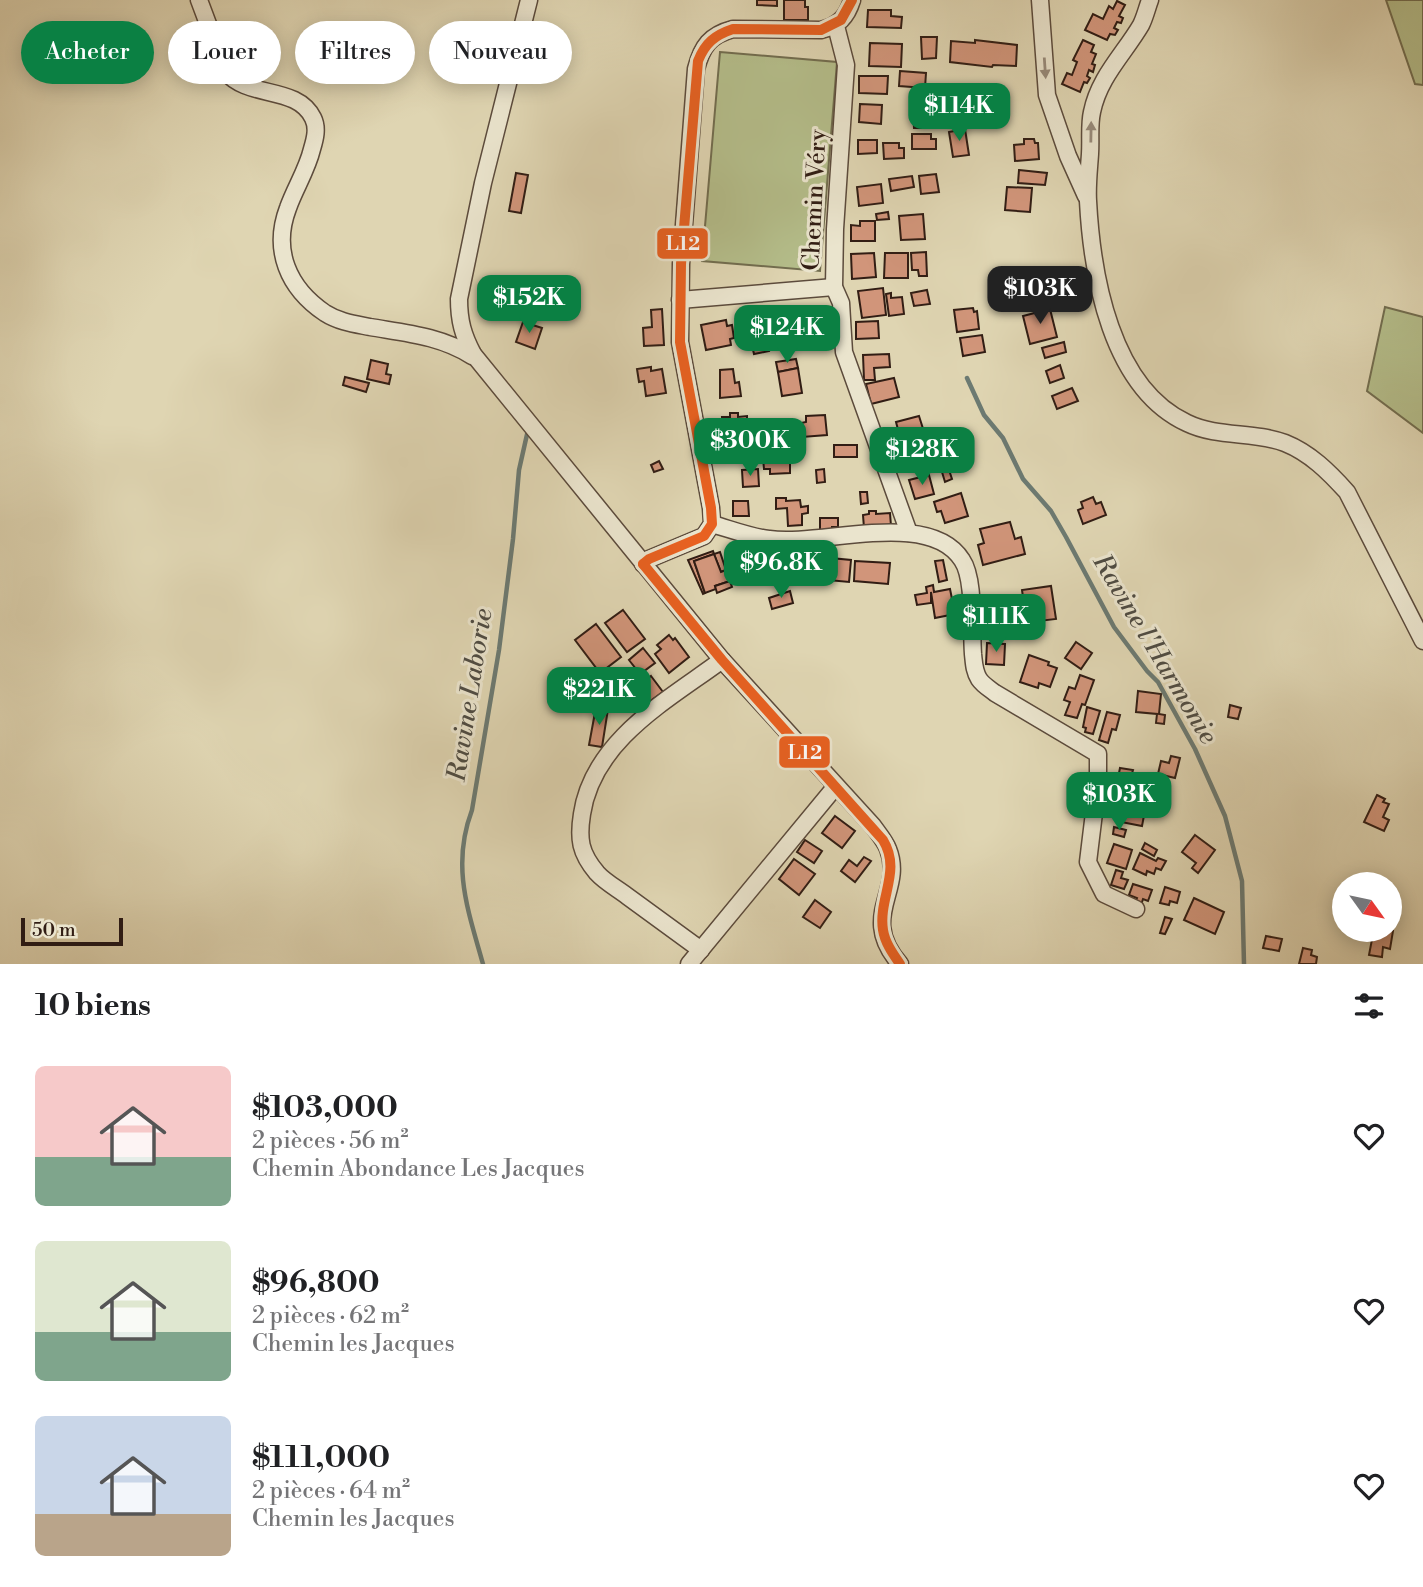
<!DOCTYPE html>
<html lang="fr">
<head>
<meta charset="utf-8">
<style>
  body { margin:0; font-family:"Libre Bodoni",serif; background:#f2f2f2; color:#202124; height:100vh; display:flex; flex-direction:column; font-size:26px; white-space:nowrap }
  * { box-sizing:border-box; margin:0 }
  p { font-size:23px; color:#757577 }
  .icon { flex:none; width:38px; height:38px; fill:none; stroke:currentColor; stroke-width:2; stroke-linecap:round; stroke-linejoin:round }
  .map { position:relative; height:964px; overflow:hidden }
  .details { display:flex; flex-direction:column; background:#fff; flex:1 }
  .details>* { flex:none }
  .top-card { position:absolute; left:21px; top:21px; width:700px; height:63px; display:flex; gap:14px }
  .needle { width:46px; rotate:123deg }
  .buttons { position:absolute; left:1332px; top:872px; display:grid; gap:14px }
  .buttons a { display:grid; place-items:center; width:70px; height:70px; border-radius:50%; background:#fff; box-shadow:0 4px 18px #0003; font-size:35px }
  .scale { position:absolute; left:21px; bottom:18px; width:102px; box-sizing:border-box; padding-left:7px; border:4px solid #311d14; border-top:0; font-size:19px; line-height:24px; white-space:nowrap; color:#311d14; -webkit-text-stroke:5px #eae4cd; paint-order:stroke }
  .price { position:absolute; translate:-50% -60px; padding:0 16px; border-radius:14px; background:#0b8043; color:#fff; font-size:23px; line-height:46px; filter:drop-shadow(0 2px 4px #0008) }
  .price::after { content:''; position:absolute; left:50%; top:42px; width:21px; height:16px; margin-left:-10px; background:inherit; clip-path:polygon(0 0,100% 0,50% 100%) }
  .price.current { background:#222; color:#fff }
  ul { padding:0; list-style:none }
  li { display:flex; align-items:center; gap:21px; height:175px; padding:0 35px }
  li span { display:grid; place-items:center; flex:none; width:196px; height:140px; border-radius:10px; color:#555 }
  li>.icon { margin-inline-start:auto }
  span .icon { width:84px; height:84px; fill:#fffc; stroke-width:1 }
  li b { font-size:30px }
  h2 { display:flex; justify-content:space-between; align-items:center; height:84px; padding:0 35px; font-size:30px }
  .chip { padding:0 24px; border-radius:32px; background:#fff; box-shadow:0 4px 18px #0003; font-size:24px; line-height:63px }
  .chip.current { background:#0b8043; color:#fff }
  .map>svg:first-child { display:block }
  .green { fill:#b4bd8a; stroke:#726d4f; stroke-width:2 }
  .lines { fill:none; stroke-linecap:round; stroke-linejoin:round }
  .stream { stroke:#6c7a72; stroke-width:4.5 }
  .building { fill:#d1957a; stroke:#311d14; stroke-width:2 }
  .minor-casing { stroke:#5c4b3c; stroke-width:19 }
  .minor { stroke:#eae4cd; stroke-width:16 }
  .bus-1-casing { stroke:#eae4cd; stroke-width:16 }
  .bus-1 { stroke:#e86121; stroke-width:10 }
  .oneway { fill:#978a7a }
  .labels { text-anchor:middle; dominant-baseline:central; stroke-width:6; stroke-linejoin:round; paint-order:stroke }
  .street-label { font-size:24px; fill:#311d14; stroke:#eae4cd }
  .water-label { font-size:26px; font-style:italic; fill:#4f4c43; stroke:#eae4cd }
  .line-badge { stroke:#eae4cd; stroke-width:2.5 }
  .badge-label { font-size:19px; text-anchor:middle; font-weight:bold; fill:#fff }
</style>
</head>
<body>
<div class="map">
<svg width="1423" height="964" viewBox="0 0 1423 964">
  <rect width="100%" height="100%" fill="#dfd5b2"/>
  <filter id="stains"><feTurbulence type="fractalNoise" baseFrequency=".00286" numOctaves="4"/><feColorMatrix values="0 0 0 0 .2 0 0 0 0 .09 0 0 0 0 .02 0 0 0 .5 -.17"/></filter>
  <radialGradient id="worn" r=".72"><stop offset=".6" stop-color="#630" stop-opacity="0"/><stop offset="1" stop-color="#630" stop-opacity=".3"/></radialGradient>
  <g class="green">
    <path d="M1386,0H1423V85L1415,84Z"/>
    <path d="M720,52L837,62L820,271L702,261Z"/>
    <path d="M1385,307L1423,317V433L1367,391Z"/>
  </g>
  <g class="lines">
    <g class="stream">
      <path d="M967,378L984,415L1003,438L1023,479L1051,511L1066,537L1114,627L1147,671L1158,682L1195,749L1225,816L1242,881L1244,964"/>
      <path d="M483,964C468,910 451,866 472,810L499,650L513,539L519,470L528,430"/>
    </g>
  </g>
  <g class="building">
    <path d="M757,0H777V6L757,5Z"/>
    <path d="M784,0H805V7H808V20H784Z"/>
    <path d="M1117,1L1125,5L1119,16L1123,18L1121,23L1117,22L1114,28L1118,30L1115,35L1110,34L1107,40L1085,30L1093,14L1103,19L1109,6L1113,9Z"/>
    <path d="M868,10H891V16L902,17L901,28L867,27Z"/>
    <path d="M921,37H937L936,58L922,59Z"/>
    <path d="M975,40L1017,45L1016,66L993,65L992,67L950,62L951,41L975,43Z"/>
    <path d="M1083,40L1094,45L1091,52L1096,54L1092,64L1095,65L1093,72L1089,70L1087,76L1090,78L1087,83L1084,82L1080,92L1062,84L1067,73L1072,75L1077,62L1073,60Z"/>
    <path d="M870,43L902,44L901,67L869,66Z"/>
    <path d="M900,71L926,73L925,88L899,86Z"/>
    <path d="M859,76H888L887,94L859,93Z"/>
    <path d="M860,104L882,105L881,124L859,122Z"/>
    <path d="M913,106H929L930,128H914Z"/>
    <path d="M965,129L969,155L953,157L949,132Z"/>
    <path d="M912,134H931V139H936V149H912Z"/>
    <path d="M1024,139H1034L1035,143H1038L1039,159L1015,161L1014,145L1024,144Z"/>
    <path d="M858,140H877V153L858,154Z"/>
    <path d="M883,143H899V148H904V158L884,159Z"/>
    <path d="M1019,170L1047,173L1045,185L1018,183Z"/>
    <path d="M516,173L528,175L521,213L509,211Z"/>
    <path d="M936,174L939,192L921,194L919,176Z"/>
    <path d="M912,176L914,187L891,191L889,179Z"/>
    <path d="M881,184L883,203L859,206L857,187Z"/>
    <path d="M1007,187L1032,188L1030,212L1005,210Z"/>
    <path d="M888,212L889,219L877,220L876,214Z"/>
    <path d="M923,214L925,239L901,240L899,216Z"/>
    <path d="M860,221H875V241H851V225L860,226Z"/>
    <path d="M926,252L927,276H919L918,270H912L911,253Z"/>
    <path d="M874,253L876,277L852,279L851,254Z"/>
    <path d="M885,253H908V278H884Z"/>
    <path d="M883,288L886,315L862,318L858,291Z"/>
    <path d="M927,290L930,304L914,306L911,293Z"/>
    <path d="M891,293V298L902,297L904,314L889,316L886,294Z"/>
    <path d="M769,307H776V312L798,311L799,334L777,335L776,320L769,321Z"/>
    <path d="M798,307V311L776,312V309Z"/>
    <path d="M973,308L974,312L977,311L979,329L957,332L954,310Z"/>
    <path d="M662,309L664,345L644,346L643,328L652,327L651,310Z"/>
    <path d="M1050,309L1057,337L1030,344L1023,316Z"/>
    <path d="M726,320L727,326L732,325L734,338L730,339L731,345L706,350L701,325Z"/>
    <path d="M878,321L879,338L856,339V322Z"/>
    <path d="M523,322L542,328L535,349L516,342Z"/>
    <path d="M982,335L985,352L963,356L960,338Z"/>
    <path d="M766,338L769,351L754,354L751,341Z"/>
    <path d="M1064,342L1066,352L1045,358L1042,348Z"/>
    <path d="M889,354L890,367L874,368L875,380H864L863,355Z"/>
    <path d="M796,359L798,368L778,372L776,362Z"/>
    <path d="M371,360L388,364L386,374L391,375L389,384L367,379Z"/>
    <path d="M1060,365L1064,378L1050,383L1046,371Z"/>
    <path d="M651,367V371L662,369L666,393L646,396L644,381L639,382L637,369Z"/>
    <path d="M798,368L802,393L782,396L778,372Z"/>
    <path d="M733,369L735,383L739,382L741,396L720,398V370Z"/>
    <path d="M345,377L369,383L366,392L343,385Z"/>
    <path d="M894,378L899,397L871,404L866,384Z"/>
    <path d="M1072,388L1078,401L1057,409L1052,396Z"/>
    <path d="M730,413H738V417L747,416V448H738V443H723L722,417H730Z"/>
    <path d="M825,415L827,435L802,437L801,423L806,422V416Z"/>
    <path d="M919,416L925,435L901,441L896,422Z"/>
    <rect x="834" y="445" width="23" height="12"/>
    <path d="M916,445L920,464L896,469L892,450Z"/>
    <path d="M790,457V473L770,474V469H764L763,458Z"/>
    <path d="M659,461L663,469L654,472L651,465Z"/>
    <path d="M758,469L759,486L743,487L742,470Z"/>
    <path d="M824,469L825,482L817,483L816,470Z"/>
    <path d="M949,470L952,479L945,482L942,472Z"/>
    <path d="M929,475L934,494L915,499L909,480Z"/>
    <path d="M860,492H867L868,503L861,504Z"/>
    <path d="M961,493L968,516L945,523L941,511L937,512L934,502Z"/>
    <path d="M1093,497L1096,504L1101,502L1106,515L1083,524L1078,510L1083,508L1081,502Z"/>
    <path d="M776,498H786V501L800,500L801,507L808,506V513L802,514V525L788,526L787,508L776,509Z"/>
    <path d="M733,501H748L749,516H733Z"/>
    <path d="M869,511H876V514L890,513L891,526L864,528L863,515L869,514Z"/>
    <path d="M820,518H838V527H832V531H820Z"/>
    <path d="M1010,522L1015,539L1021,537L1025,554L983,565L978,545L984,543L980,529Z"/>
    <path d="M749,545L756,569L744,575L743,573L737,575L733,562L739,559L736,549Z"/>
    <path d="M713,551L714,554L694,561L705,593L703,594L688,560Z"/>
    <path d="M720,552L726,570L721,572L714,554Z"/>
    <path d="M714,554L721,572L726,570L730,581L715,586L716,589L705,593L694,561Z"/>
    <path d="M820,557L851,560L849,582L818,579Z"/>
    <path d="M943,560L947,580L939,582L935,561Z"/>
    <path d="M855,561L890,563L888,584L854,581Z"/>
    <path d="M730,581L732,587L717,593L715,586Z"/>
    <path d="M933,585L934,592L950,589L955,614L935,618L931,592V603L917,605L915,595L927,593L926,587Z"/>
    <path d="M1051,586L1056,619L1039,621L1038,609L1025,611L1022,590Z"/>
    <path d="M790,591L793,603L772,609L769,598Z"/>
    <path d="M623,610L645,639L627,652L605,623Z"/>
    <path d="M596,624L621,657L600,673L575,640Z"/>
    <path d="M669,635L673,640L675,638L689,657L669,673L655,654L661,649L657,645Z"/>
    <path d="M1076,642L1092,653L1081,669L1065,658Z"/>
    <path d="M987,643L1005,644L1004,665L986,664Z"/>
    <path d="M643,648L655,663L640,674L629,660Z"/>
    <path d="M1029,655L1049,662L1048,665L1057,668L1050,687L1039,683L1038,688L1020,682Z"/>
    <path d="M1080,675L1094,680L1085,705L1082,704L1077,718L1065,715L1070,702L1064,700L1069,687L1075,689Z"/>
    <path d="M651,676L663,692L635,712L624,697Z"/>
    <path d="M1138,691L1161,694L1159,714L1165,715L1164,724L1156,723L1157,714L1136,712Z"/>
    <path d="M1230,705L1241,708L1238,719L1228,717Z"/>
    <path d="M596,707L608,709L602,747L589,745Z"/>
    <path d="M1087,707L1100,711L1093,734L1085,732L1086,728L1083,727Z"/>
    <path d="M1107,712L1120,715L1116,730L1112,729L1108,743L1099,740Z"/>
    <path d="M1171,756L1180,758L1175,778L1158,774L1161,761L1169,763Z"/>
    <path d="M1120,768L1133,770L1125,796L1119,795L1122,784L1117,783Z"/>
    <path d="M1140,778L1152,780L1148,801L1136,799Z"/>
    <path d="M1377,795L1385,799L1383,802L1389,804L1383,817L1389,820L1384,831L1364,822Z"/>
    <path d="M1133,802L1146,805L1142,826L1116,821L1120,803L1133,805Z"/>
    <path d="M835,816L855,831L842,848L822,833Z"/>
    <path d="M1114,827L1126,830L1124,837L1113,834Z"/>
    <path d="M1195,835L1215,850L1198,873L1192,868L1196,863L1182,852Z"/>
    <path d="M805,840L822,851L814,863L797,852Z"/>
    <path d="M1145,843L1157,850L1154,856L1142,849Z"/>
    <path d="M1114,844L1132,850L1126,869L1107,863Z"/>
    <path d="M1140,853L1156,861L1158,858L1166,861L1161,870L1156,868L1154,874L1147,871L1146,875L1133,869Z"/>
    <path d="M864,857L871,861L855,882L841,871L849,860L857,866Z"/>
    <path d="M794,859L815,874L799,895L779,879Z"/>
    <path d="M1116,870L1123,872L1121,878L1128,880L1124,889L1111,885Z"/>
    <path d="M1133,884L1152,890L1148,901L1143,899L1141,905L1135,903L1137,898L1129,895Z"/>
    <path d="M1165,887L1180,892L1177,903L1170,901L1169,905L1160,903Z"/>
    <path d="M1194,898L1224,912L1215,934L1184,920Z"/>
    <path d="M815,900L831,912L820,928L803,917Z"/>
    <path d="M1165,917L1172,919L1165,934L1160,933Z"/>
    <path d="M1374,929L1393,931L1390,949L1383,947L1382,957L1369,955Z"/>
    <path d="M1266,936L1282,939L1279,951L1263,948Z"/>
    <path d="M1303,948L1312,950L1311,955L1317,957L1316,964H1299Z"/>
  </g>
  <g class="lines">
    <g class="minor-casing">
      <g id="minor">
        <path d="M199,0L226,72C248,99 297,85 313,118C318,128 315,139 312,149C307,170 295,188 288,208C272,250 288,288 325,313C339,322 355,324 370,327C405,333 441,336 472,356L473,354"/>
        <path d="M529,0L483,183L459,299C459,321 463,335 473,354L722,660L873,826C878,833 885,841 888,849C905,891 858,916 900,964"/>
        <path d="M1040,0L1047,95L1068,156L1086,196"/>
        <path d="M1150,0C1147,8 1145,17 1141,25C1124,54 1099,77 1092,112C1089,125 1091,140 1090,154C1089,169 1087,186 1088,201C1092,276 1111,388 1187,423C1218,438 1253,431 1285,443C1310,453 1329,472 1347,492L1423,641"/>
        <path d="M836,26L846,65L835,229L834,287L841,303L844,352L909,533"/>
        <path d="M680,300L834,287"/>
        <path d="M712,524C730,529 750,537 769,539C821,547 929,508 962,560C975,579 971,628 973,654C974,663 974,671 979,679C983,685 990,689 995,693L1098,754V780L1088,862L1104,894L1136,909"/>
        <path d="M643,564L649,559L704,536L712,524L711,508L680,342L681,264L696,69C702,46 710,35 733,29L821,30C838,26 847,17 852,0"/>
        <path d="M701,950C676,932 652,914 627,896C618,889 605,882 597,873C580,853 578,839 582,814C593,740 668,700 722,660"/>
        <path d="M689,964L836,786"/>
      </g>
    </g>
    <use href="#minor" class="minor"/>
    <g class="bus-1-casing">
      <g id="bus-1">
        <path d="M643,564L649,559L704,536L712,524L711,508L680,342L681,264L698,61C705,43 715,35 733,29L821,30L841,20L852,0"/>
        <path d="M643,564L722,660L883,840C902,871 878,898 883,930C885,943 893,954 900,964"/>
      </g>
    </g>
    <use href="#bus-1" class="bus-1"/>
  </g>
  <defs><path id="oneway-solid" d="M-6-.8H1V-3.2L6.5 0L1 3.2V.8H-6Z" transform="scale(1.75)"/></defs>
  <g class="oneway">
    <use href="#oneway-solid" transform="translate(1045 68) rotate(86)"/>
    <use href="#oneway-solid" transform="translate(1091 132) rotate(-89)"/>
  </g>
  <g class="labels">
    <g class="street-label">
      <text transform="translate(815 200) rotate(-87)">Chemin Véry</text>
    </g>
    <g class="water-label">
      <text transform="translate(1155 649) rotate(59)">Ravine l'Harmonie</text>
      <text transform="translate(470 695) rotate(-81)">Ravine Laborie</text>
    </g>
  </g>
  <g class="line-badge">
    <rect x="656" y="227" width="53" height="33" rx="7" fill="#e86121"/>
    <rect x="778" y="735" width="53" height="34" rx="7" fill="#e86121"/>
  </g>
  <g class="badge-label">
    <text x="683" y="250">L12</text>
    <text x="805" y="759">L12</text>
  </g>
  <rect width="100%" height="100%" filter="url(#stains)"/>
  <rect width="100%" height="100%" fill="url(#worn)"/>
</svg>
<div class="buttons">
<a><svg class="needle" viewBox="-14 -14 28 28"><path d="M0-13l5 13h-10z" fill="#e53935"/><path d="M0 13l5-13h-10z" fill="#757577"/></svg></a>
</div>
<div class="scale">50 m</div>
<b class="price" style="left:959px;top:143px">$114K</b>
<b class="price current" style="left:1040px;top:326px">$103K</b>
<b class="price" style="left:529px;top:335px">$152K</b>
<b class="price" style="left:787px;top:365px">$124K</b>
<b class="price" style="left:750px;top:478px">$300K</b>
<b class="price" style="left:922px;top:487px">$128K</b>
<b class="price" style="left:781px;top:600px">$96.8K</b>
<b class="price" style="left:996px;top:654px">$111K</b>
<b class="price" style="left:599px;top:727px">$221K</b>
<b class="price" style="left:1119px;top:832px">$103K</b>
<div class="top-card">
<a class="chip current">Acheter</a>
<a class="chip">Louer</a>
<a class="chip">Filtres</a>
<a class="chip">Nouveau</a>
</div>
</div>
<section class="details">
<h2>10 biens<svg class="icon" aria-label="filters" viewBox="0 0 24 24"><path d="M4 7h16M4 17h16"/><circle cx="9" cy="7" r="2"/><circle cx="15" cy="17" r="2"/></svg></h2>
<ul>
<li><span style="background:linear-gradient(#f6c9c9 65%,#7fa58c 0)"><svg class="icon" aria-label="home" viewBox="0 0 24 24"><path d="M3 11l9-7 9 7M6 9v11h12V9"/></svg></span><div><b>$103,000</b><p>2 pièces · 56 m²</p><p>Chemin Abondance Les Jacques</p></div><svg class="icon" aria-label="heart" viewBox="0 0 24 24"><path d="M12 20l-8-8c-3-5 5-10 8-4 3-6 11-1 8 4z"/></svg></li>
<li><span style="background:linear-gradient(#dfe7d0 65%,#7fa58c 0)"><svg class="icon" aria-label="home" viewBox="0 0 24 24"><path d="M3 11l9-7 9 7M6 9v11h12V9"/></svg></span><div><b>$96,800</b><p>2 pièces · 62 m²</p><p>Chemin les Jacques</p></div><svg class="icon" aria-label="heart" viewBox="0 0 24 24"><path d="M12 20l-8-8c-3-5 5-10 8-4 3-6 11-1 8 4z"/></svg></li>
<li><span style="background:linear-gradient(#c9d6e8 70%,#b9a48a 0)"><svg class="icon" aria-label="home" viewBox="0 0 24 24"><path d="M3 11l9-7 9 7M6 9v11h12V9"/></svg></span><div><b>$111,000</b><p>2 pièces · 64 m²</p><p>Chemin les Jacques</p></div><svg class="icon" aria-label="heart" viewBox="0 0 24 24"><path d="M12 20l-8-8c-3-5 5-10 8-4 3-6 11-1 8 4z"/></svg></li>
</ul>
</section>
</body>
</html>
